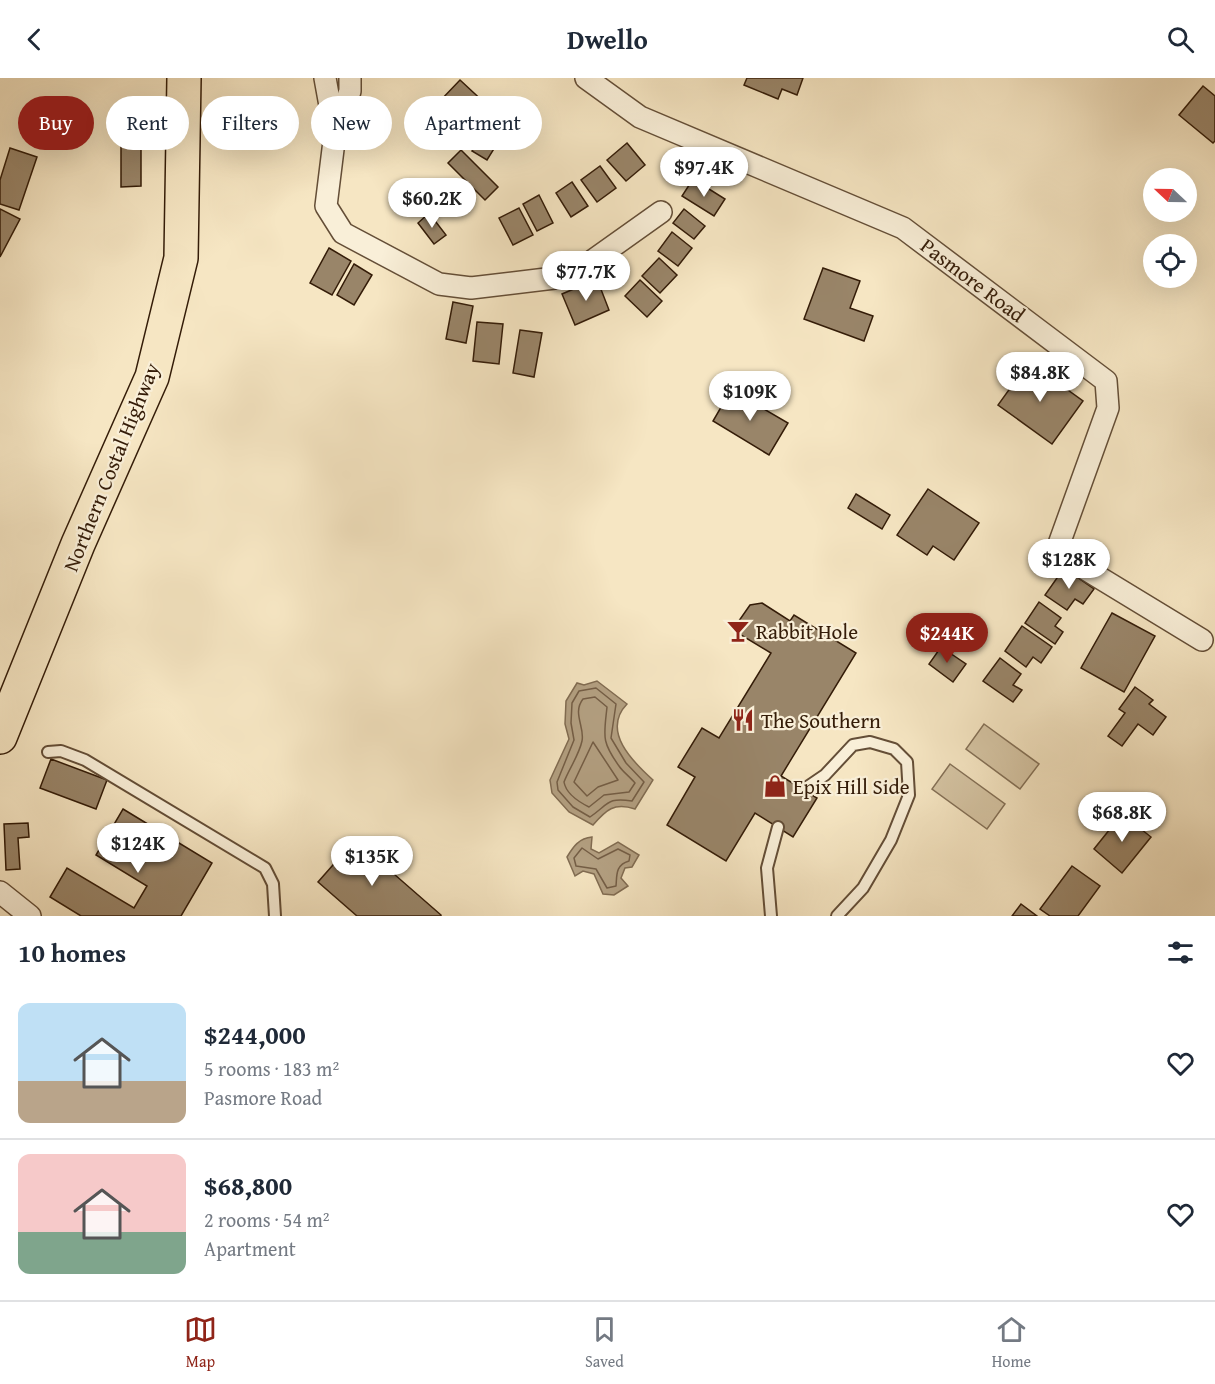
<!DOCTYPE html>
<html lang="en">
<head>
<meta charset="utf-8">
<style>
  body { margin:0; font-family:"Gentium Book Plus",serif; background:#f6f6f7; color:#1f2937; height:100vh; display:flex; flex-direction:column; font-size:22px; white-space:nowrap }
  * { box-sizing:border-box; margin:0 }
  p { font-size:20px; color:#747a83 }
  .icon { flex:none; width:33px; height:33px; fill:none; stroke:currentColor; stroke-width:2; stroke-linecap:round; stroke-linejoin:round }
  .map { position:relative; height:838px; overflow:hidden }
  .side { display:flex; flex-direction:column; background:#fff; flex:1 }
  .side>* { flex:none }
  .banner { position:absolute; left:18px; top:18px; width:600px; height:54px; display:flex; gap:12px }
  .needle { width:39px; rotate:292deg }
  .controls { position:absolute; left:1143px; top:90px; display:grid; gap:12px }
  .controls a { display:grid; place-items:center; width:54px; height:54px; border-radius:50%; background:#fff; box-shadow:0 6px 24px #0002; font-size:30px }
  .price { position:absolute; translate:-50% -51px; padding:0 14px; border-radius:21px; background:#fff; color:#222; font-size:20px; line-height:39px; filter:drop-shadow(0 2px 3px #0008) }
  .price::after { content:''; position:absolute; left:50%; top:36px; width:18px; height:14px; margin-left:-9px; background:inherit; clip-path:polygon(0 0,100% 0,50% 100%) }
  .price.selected { background:#8f2418; color:#fff }
  ul { padding:0; list-style:none }
  li { display:flex; align-items:center; gap:18px; height:150px; padding:0 18px }
  li+li { border-top:2px solid #e0e1e3 }
  li span { display:grid; place-items:center; flex:none; width:168px; height:120px; border-radius:12px; color:#555 }
  li>.icon { margin-inline-start:auto }
  span .icon { width:72px; height:72px; fill:#fffc; stroke-width:1 }
  li b { font-size:26px }
  h2 { display:flex; justify-content:space-between; align-items:center; height:72px; padding:0 18px; font-size:26px }
  .pill { padding:0 21px; border-radius:27px; background:#fff; box-shadow:0 6px 24px #0002; font-size:21px; line-height:54px }
  .pill.selected { background:#8f2418; color:#fff }
  header { display:flex; justify-content:space-between; align-items:center; height:78px; padding:0 18px; background:#fff; font-size:27px; font-weight:600 }
  .tabs { display:flex; justify-content:space-around; align-items:center; height:84px; border-top:2px solid #e0e1e3; background:#fff; font-size:16px; color:#747a83 }
  .tabs a { display:grid; justify-items:center; gap:3px }
  .tabs .selected { color:#8f2418 }
  .map>svg:first-child { display:block }
  .green { fill:#d5c4a3; stroke:#847056; stroke-width:1.5 }
  .water { fill:#b4a183; stroke:#816c52; stroke-width:1.5 }
  .lines { fill:none; stroke-linecap:round; stroke-linejoin:round }
  .shore { stroke:#745e46; stroke-width:1.5 }
  .building { fill:#998569; stroke:#341c08; stroke-width:1.5 }
  .service-casing { stroke:#644e37; stroke-width:14 }
  .minor-casing { stroke:#644e37; stroke-width:24 }
  .primary-casing { stroke:#341c08; stroke-width:36 }
  .service { stroke:#f9efd8; stroke-width:10 }
  .minor { stroke:#f9efd8; stroke-width:21 }
  .primary { stroke:#f6e6c3; stroke-width:33 }
  .labels { text-anchor:middle; dominant-baseline:central; stroke-width:4.5; stroke-linejoin:round; paint-order:stroke }
  .street-label { font-size:21px; fill:#341c08; stroke:#f9efd8 }
  .poi-label { font-size:21px; fill:#341c08; stroke:#f9efd8; text-anchor:start }
</style>
</head>
<body>
<header><svg class="icon" aria-label="back" viewBox="0 0 24 24"><path d="M15 5l-7 7 7 7"/></svg>Dwello<svg class="icon" aria-label="search" viewBox="0 0 24 24"><circle cx="10" cy="10" r="6"/><path d="M15 15l6 6"/></svg></header>
<div class="map">
<svg width="1215" height="838" viewBox="0 0 1215 838">
  <rect width="100%" height="100%" fill="#f6e6c3"/>
  <filter id="stains"><feTurbulence type="fractalNoise" baseFrequency=".00333" numOctaves="4"/><feColorMatrix values="0 0 0 0 .2 0 0 0 0 .09 0 0 0 0 .02 0 0 0 .5 -.17"/></filter>
  <radialGradient id="worn" r=".72"><stop offset=".6" stop-color="#630" stop-opacity="0"/><stop offset="1" stop-color="#630" stop-opacity=".3"/></radialGradient>
  <g class="green">
    <path d="M984,646L1039,686L1020,711L966,671Z"/>
    <path d="M950,686L1005,726L987,751L932,711Z"/>
  </g>
  <g class="water">
    <path d="M597,603L627,626C601,653 633,684 653,702L635,731C614,724 606,732 593,747L569,734L552,715L550,702L569,661L565,646L566,623L577,605L584,607Z"/>
    <path d="M592,759L591,771L599,775L618,764L639,777L632,789L625,790L621,800L628,808L614,817L603,816L594,796L583,793L575,798L567,779C573,769 579,760 592,759Z"/>
  </g>
  <g class="lines">
    <g class="shore">
      <path d="M596,610L616,626L611,660L626,685L644,704L632,723C607,719 609,726 590,739L573,729L558,712L557,704L574,662L571,645L572,625L579,613Z"/>
      <path d="M595,619L607,629C604,658 601,663 619,688C623,694 630,699 635,705L629,714L604,717L589,729C579,724 566,716 564,704C569,691 579,677 582,663C585,649 572,635 583,621Z"/>
      <path d="M593,664L618,702L598,709L587,718L574,704Z"/>
      <path d="M582,770L598,781L618,771L630,777L629,783C615,787 617,798 616,808L607,810L596,791L576,788L574,780Z"/>
    </g>
  </g>
  <g class="building">
    <path d="M747,0H803L797,17L782,11L778,21L744,7Z"/>
    <path d="M460,2L488,28L466,51L439,24Z"/>
    <path d="M1203,8L1215,18V63L1213,65L1179,37Z"/>
    <path d="M490,43L505,53L487,82L472,73Z"/>
    <path d="M121,63H141V108L121,109Z"/>
    <path d="M627,65L645,87L626,103L607,82Z"/>
    <path d="M10,70L37,79L19,132L0,126V102Z"/>
    <path d="M461,72L498,109L485,122L448,85Z"/>
    <path d="M600,88L616,110L597,124L581,102Z"/>
    <path d="M693,101L725,121L714,138L682,118Z"/>
    <path d="M572,104L588,128L571,139L556,115Z"/>
    <path d="M539,117L553,145L537,153L523,126Z"/>
    <path d="M519,130L533,157L513,167L499,140Z"/>
    <path d="M0,131L20,141L0,179Z"/>
    <path d="M684,131L705,148L694,161L673,145Z"/>
    <path d="M429,135L446,157L434,166L418,145Z"/>
    <path d="M672,154L692,170L678,188L658,173Z"/>
    <path d="M329,170L351,183L332,217L310,205Z"/>
    <path d="M659,180L677,197L660,215L642,198Z"/>
    <path d="M354,186L372,197L354,227L337,217Z"/>
    <path d="M823,190L860,203L850,230L873,238L864,263L804,241Z"/>
    <path d="M597,201L609,232L575,247L562,216Z"/>
    <path d="M640,202L662,223L647,239L625,218Z"/>
    <path d="M453,224L473,228L466,265L446,261Z"/>
    <path d="M477,244L503,246L499,286L473,283Z"/>
    <path d="M520,252L542,255L534,299L513,295Z"/>
    <path d="M1029,284L1083,323L1052,366L998,327Z"/>
    <path d="M731,312L788,345L769,377L713,343Z"/>
    <path d="M928,411L979,445L954,482L933,468L927,477L897,457Z"/>
    <path d="M856,416L890,437L882,451L848,430Z"/>
    <path d="M1064,490L1094,511L1083,526L1075,521L1067,532L1045,517Z"/>
    <path d="M1039,524L1061,540L1055,548L1063,554L1055,566L1025,545Z"/>
    <path d="M762,525L790,543L794,537L856,575L781,698L817,720L793,759L755,735L726,783L667,747L695,699L678,689L702,650L719,660L771,575L741,557L736,547L750,527Z"/>
    <path d="M1112,535L1155,558L1124,614L1081,590Z"/>
    <path d="M1022,548L1052,569L1041,585L1033,579L1026,589L1005,573Z"/>
    <path d="M941,569L966,586L953,604L929,586Z"/>
    <path d="M1000,580L1021,596L1013,607L1022,612L1013,624L983,603Z"/>
    <path d="M1135,609L1153,622L1149,626L1166,639L1153,657L1138,646L1122,668L1108,658L1125,635L1119,631Z"/>
    <path d="M51,681L107,702L96,731L40,710Z"/>
    <path d="M123,731L212,785L181,838H81L50,819L67,790L134,830L147,808L96,777Z"/>
    <path d="M1122,736L1151,759L1122,795L1094,771Z"/>
    <path d="M28,745L29,759L18,760L20,791L6,792L4,746Z"/>
    <path d="M355,762L441,837V838H357L318,804Z"/>
    <path d="M1072,788L1100,808L1078,838H1050L1040,831Z"/>
    <path d="M1021,826L1037,838H1012Z"/>
  </g>
  <g class="lines">
    <g class="service-casing">
      <g id="service">
        <path d="M48,674L61,673L85,682L265,790L273,806L275,838"/>
        <path d="M803,712L825,697L853,667L870,664L894,671L907,684L909,717L891,762L863,810L837,838"/>
        <path d="M771,838L767,790L778,749"/>
      </g>
    </g>
    <g class="minor-casing">
      <g id="minor">
        <path d="M325,0L335,55L326,128L343,155L439,206L471,210L571,198L661,134"/>
        <path d="M586,0L640,39L903,150L1106,303L1108,330L1059,466L1082,489L1202,562"/>
        <path d="M336,54L350,13V0"/>
        <path d="M0,814L30,838"/>
      </g>
    </g>
    <g class="primary-casing">
      <path id="primary" d="M0,659L78,466L152,299L181,180L184,0"/>
    </g>
    <use href="#service" class="service"/>
    <use href="#minor" class="minor"/>
    <use href="#primary" class="primary"/>
  </g>
  <defs>
    <g id="bar-bare" transform="scale(1.8)"><path d="M-6-5H6L.8 .8V4.5H3.5V6h-7V4.5H-.8V.8Z" fill="#8f2418" stroke="#f9efd8" stroke-width="2.5" paint-order="stroke"/></g>
    <g id="restaurant-bare" transform="scale(1.8)"><path d="M-5-6h1v4h1v-4h1v4h1v-4h1v5L-1.5 .5V6h-2V.5L-5-1ZM5-6V6H3V1.5H1.5Q1.5-4 5-6Z" fill="#8f2418" stroke="#f9efd8" stroke-width="2.5" paint-order="stroke"/></g>
    <g id="shop-bare" transform="scale(1.8)"><path d="M-5-2.5h2.3a2.7 3.5 0 0 1 5.4 0H5L5.5 6h-11ZM-1.5-2.5h3a1.5 2.3 0 0 0-3 0Z" fill="#8f2418" stroke="#f9efd8" stroke-width="2.5" paint-order="stroke"/></g>
  </defs>
  <g fill-rule="evenodd">
    <use href="#bar-bare" x="738" y="553"/>
    <use href="#restaurant-bare" x="743" y="642"/>
    <use href="#shop-bare" x="775" y="708"/>
  </g>
  <g class="labels">
    <g class="street-label">
      <text transform="translate(973 202) rotate(37)">Pasmore Road</text>
      <text transform="translate(111 389) rotate(-68)">Northern Costal Highway</text>
    </g>
    <g class="poi-label">
      <text x="756" y="553">Rabbit Hole</text>
      <text x="761" y="642">The Southern</text>
      <text x="793" y="708">Epix Hill Side</text>
    </g>
  </g>
  <rect width="100%" height="100%" filter="url(#stains)"/>
  <rect width="100%" height="100%" fill="url(#worn)"/>
</svg>
<div class="controls">
<a><svg class="needle" viewBox="-14 -14 28 28"><path d="M0-13l5 13h-10z" fill="#e53935"/><path d="M0 13l5-13h-10z" fill="#747a83"/></svg></a>
<a><svg class="icon" aria-label="locate" viewBox="0 0 24 24"><circle cx="12" cy="12" r="6"/><path d="M12 2v4M12 18v4M2 12h4M18 12h4"/></svg></a>
</div>
<b class="price" style="left:704px;top:120px">$97.4K</b>
<b class="price" style="left:432px;top:151px">$60.2K</b>
<b class="price" style="left:586px;top:224px">$77.7K</b>
<b class="price" style="left:1040px;top:325px">$84.8K</b>
<b class="price" style="left:750px;top:344px">$109K</b>
<b class="price" style="left:1069px;top:512px">$128K</b>
<b class="price selected" style="left:947px;top:586px">$244K</b>
<b class="price" style="left:1122px;top:765px">$68.8K</b>
<b class="price" style="left:138px;top:796px">$124K</b>
<b class="price" style="left:372px;top:809px">$135K</b>
<div class="banner">
<a class="pill selected">Buy</a>
<a class="pill">Rent</a>
<a class="pill">Filters</a>
<a class="pill">New</a>
<a class="pill">Apartment</a>
</div>
</div>
<section class="side">
<h2>10 homes<svg class="icon" aria-label="filters" viewBox="0 0 24 24"><path d="M4 7h16M4 17h16"/><circle cx="9" cy="7" r="2"/><circle cx="15" cy="17" r="2"/></svg></h2>
<ul>
<li><span style="background:linear-gradient(#bfe0f5 65%,#b9a48a 0)"><svg class="icon" aria-label="home" viewBox="0 0 24 24"><path d="M3 11l9-7 9 7M6 9v11h12V9"/></svg></span><div><b>$244,000</b><p>5 rooms · 183 m²</p><p>Pasmore Road</p></div><svg class="icon" aria-label="heart" viewBox="0 0 24 24"><path d="M12 20l-8-8c-3-5 5-10 8-4 3-6 11-1 8 4z"/></svg></li>
<li><span style="background:linear-gradient(#f6c9c9 65%,#7fa58c 0)"><svg class="icon" aria-label="home" viewBox="0 0 24 24"><path d="M3 11l9-7 9 7M6 9v11h12V9"/></svg></span><div><b>$68,800</b><p>2 rooms · 54 m²</p><p>Apartment</p></div><svg class="icon" aria-label="heart" viewBox="0 0 24 24"><path d="M12 20l-8-8c-3-5 5-10 8-4 3-6 11-1 8 4z"/></svg></li>
</ul>
</section>
<nav class="tabs">
<a class="selected"><svg class="icon" aria-label="map" viewBox="0 0 24 24"><path d="M3 6l6-2 6 2 6-2v14l-6 2-6-2-6 2zM9 4v14M15 6v14"/></svg>Map</a>
<a><svg class="icon" aria-label="saved" viewBox="0 0 24 24"><path d="M7 4h10v16l-5-4-5 4z"/></svg>Saved</a>
<a><svg class="icon" aria-label="home" viewBox="0 0 24 24"><path d="M3 11l9-7 9 7M6 9v11h12V9"/></svg>Home</a>
</nav>
</body>
</html>
